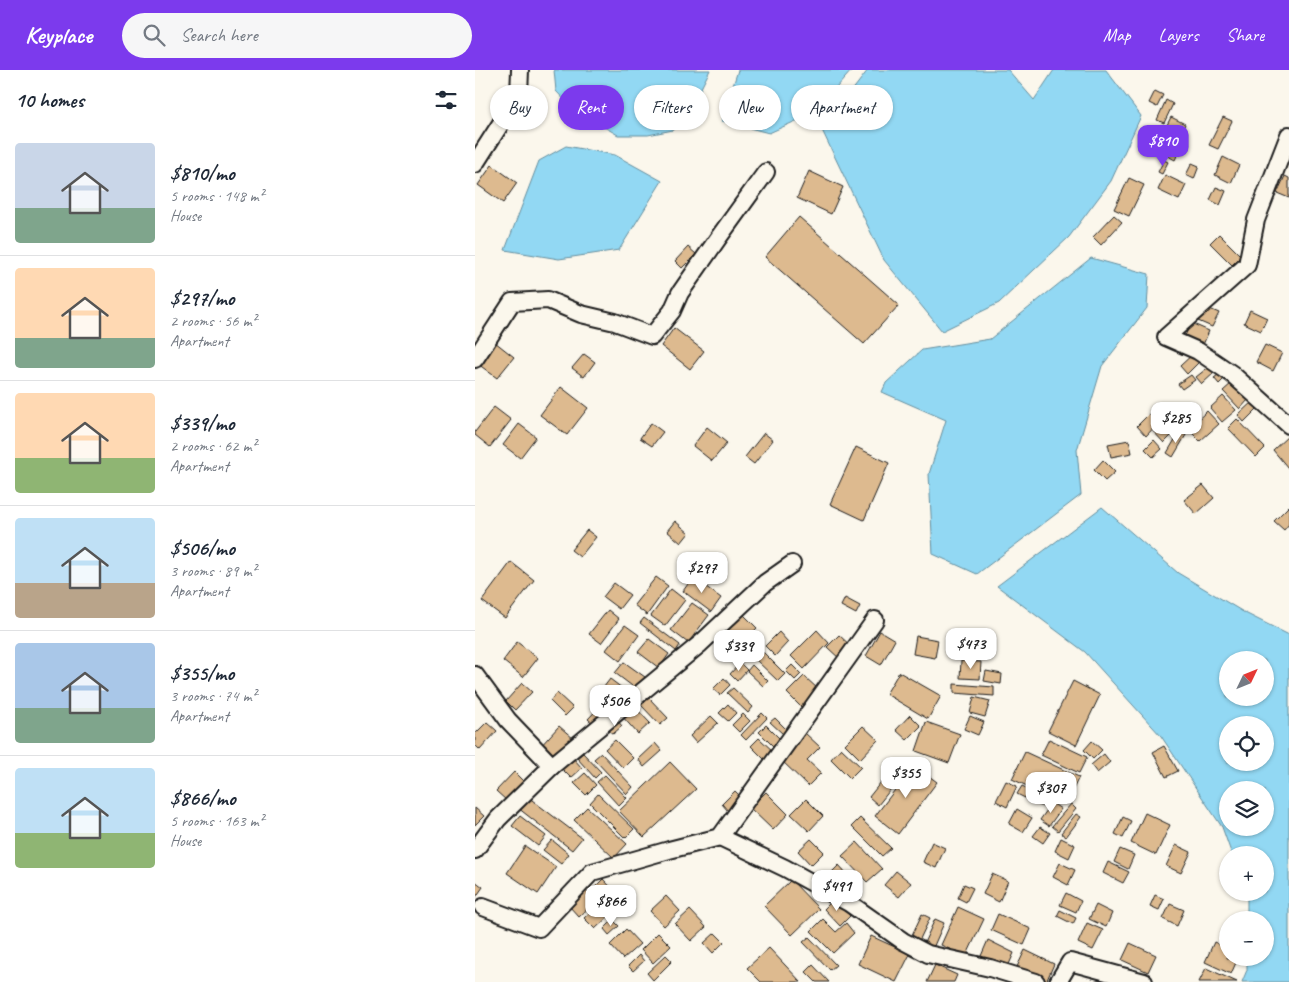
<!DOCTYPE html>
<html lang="en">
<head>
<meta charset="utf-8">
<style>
  body { margin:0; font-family:Caveat,sans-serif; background:#f6f6f7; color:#1f2937; height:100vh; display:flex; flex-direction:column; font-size:19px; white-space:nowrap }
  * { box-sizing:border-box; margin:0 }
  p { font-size:16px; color:#747a83 }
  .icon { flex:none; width:28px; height:28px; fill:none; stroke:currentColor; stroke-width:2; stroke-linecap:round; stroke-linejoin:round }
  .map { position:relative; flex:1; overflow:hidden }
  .panel { display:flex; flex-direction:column; background:#fff; width:475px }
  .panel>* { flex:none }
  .top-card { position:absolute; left:15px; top:15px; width:475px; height:45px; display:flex; gap:10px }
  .needle { width:32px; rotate:47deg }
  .fabs { position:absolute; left:744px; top:581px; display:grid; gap:10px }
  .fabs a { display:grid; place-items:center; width:55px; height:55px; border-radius:50%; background:#fff; box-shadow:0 1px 4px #0004; font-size:25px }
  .price { position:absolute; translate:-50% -42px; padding:0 11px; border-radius:10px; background:#fff; color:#222; font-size:16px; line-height:32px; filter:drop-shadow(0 1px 2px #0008) }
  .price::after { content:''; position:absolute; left:50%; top:30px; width:15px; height:11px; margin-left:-8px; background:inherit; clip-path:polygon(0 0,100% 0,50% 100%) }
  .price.selected { background:#7c3aed; color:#fff }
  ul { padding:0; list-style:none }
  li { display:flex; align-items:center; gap:15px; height:125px; padding:0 15px }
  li+li { border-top:1px solid #e0e1e3 }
  li span { display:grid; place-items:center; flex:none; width:140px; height:100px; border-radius:5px; color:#555 }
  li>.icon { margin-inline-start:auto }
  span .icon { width:60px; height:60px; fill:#fffc; stroke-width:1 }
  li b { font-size:21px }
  h2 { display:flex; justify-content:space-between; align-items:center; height:60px; padding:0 15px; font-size:21px }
  .tag { padding:0 18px; border-radius:22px; background:#fff; box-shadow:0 1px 4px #0004; font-size:18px; line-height:45px }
  .tag.selected { background:#7c3aed; color:#fff }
  header { display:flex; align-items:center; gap:30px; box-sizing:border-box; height:70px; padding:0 25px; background:#7c3aed; color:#fff }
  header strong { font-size:24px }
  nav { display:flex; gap:28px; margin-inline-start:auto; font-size:18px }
  .search { width:350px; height:45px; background:#f6f6f7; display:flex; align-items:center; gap:12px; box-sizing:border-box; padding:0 18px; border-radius:28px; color:#747a83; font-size:19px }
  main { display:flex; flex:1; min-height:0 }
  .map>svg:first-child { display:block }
  .water { fill:#92d8f3; stroke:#638d9d; fill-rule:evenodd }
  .building { fill:#ddba8f; stroke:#1c1c1c }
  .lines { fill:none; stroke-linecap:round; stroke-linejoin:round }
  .minor-casing { stroke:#1c1c1c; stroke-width:20 }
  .minor { stroke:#fbf7ec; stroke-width:16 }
</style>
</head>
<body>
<header>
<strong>Keyplace</strong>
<div class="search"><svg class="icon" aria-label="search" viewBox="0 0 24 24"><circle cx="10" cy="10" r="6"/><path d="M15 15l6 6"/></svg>Search here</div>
<nav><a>Map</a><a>Layers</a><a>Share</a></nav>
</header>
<main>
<section class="panel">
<h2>10 homes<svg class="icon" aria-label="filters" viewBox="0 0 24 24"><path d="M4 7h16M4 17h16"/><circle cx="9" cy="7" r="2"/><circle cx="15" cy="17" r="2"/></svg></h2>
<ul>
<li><span style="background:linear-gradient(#c9d6e8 65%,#7fa58c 0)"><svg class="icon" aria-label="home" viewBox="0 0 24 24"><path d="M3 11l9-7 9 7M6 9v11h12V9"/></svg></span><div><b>$810/mo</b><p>5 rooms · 148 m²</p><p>House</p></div></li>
<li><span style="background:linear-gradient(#ffd9b3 70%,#7fa58c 0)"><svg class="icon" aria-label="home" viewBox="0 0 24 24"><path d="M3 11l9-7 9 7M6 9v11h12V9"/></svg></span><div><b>$297/mo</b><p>2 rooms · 56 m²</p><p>Apartment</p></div></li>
<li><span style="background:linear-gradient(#ffd9b3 65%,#8fb573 0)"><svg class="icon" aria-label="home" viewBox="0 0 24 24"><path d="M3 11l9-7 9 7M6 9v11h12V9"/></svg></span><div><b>$339/mo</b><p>2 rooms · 62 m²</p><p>Apartment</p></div></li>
<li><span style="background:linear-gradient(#bfe0f5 65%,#b9a48a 0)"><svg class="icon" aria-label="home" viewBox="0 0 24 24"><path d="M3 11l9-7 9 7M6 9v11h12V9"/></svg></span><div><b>$506/mo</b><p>3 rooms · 89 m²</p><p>Apartment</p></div></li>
<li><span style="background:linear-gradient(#a9c7e8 65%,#7fa58c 0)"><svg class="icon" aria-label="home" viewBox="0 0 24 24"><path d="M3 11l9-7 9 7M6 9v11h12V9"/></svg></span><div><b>$355/mo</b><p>3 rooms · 74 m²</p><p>Apartment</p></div></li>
<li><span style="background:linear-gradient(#bfe0f5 65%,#8fb573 0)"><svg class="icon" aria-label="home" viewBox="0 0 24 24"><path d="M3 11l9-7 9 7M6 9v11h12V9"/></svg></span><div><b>$866/mo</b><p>5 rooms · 163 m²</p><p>House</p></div></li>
</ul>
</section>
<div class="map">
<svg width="814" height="912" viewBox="0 0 814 912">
  <rect width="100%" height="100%" fill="#fbf7ec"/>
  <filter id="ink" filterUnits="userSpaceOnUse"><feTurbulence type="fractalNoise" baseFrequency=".02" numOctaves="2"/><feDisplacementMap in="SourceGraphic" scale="10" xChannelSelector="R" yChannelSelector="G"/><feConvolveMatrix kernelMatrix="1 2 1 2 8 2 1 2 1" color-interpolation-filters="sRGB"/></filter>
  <g filter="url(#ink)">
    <g class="water">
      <path d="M79,0H235L214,42L198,60L173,65H143L98,39L81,21Z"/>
      <path d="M263,0H377L339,43L294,63L247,51Z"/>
      <path d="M393,0H533L559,30L579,0H631L666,46L636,111L594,167L524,233L467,261L409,190L347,60Z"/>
      <path d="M91,76L140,85L187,111L144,180L84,189L30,180L64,91Z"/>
      <path d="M616,188L674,204L672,238L627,296L602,380L606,425L502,504L458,484L454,404L471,350L407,322L411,313L447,280L515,269Z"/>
      <path d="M627,437L703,503L770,543L814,565V912H767L772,900V888H790V850H772V829L770,823L790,822V785H757L747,757L686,666L610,582L522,516ZM752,590H790V628H752ZM752,655H790V692H752ZM752,720H790V758H752Z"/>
    </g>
    <g class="building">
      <path d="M680,21L688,25L682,37L674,33Z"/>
      <path d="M691,30L698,34L689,53L682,50Z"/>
      <path d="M696,47L710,54L706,63L691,57Z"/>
      <path d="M748,47L757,51L743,79L734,75Z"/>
      <path d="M695,63L707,69L703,77L691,71Z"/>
      <path d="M695,76L704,81L700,90L691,85Z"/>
      <path d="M748,87L764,95L756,113L740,105Z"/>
      <path d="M689,90L693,92L687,104L683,102Z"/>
      <path d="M717,93L724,96L719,109L711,105Z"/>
      <path d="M17,95L42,113L28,133L3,115Z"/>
      <path d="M334,101L368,117L356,144L322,128Z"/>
      <path d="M690,105L711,115L704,130L683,120Z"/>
      <path d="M810,106L814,108V128L802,123Z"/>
      <path d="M654,108L669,115L654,146L639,139Z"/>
      <path d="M741,117L751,121L745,135L735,130Z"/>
      <path d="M639,145L647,152L626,175L618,167Z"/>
      <path d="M324,147L424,235L389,274L290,187Z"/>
      <path d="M744,164L766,186L757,195L735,173Z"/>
      <path d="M213,177L221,184L207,198L200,191Z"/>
      <path d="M730,237L744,243L737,257L723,251Z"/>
      <path d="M775,240L792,248L786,261L769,253Z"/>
      <path d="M716,253L734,261L727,277L709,268Z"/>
      <path d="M199,258L229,281L215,299L186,276Z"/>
      <path d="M20,272L39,287L22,308L3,294Z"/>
      <path d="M790,275L807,283L798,301L781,292Z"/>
      <path d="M719,283L726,290L712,304L705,296Z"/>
      <path d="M109,284L120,292L109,307L97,298Z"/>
      <path d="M735,296L740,302L727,314L721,307Z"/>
      <path d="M747,302L751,307L744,314L739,308Z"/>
      <path d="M716,305L720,310L707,319L703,314Z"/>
      <path d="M757,313L773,330L765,339L748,321Z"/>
      <path d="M86,317L113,338L92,365L65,345Z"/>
      <path d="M748,326L761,340L747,352L735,338Z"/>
      <path d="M779,330L785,336L769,352L763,345Z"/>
      <path d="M19,337L36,350L15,377L0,365V362Z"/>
      <path d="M677,341L686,350L671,366L662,356Z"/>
      <path d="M732,341L744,354L725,371L713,359Z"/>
      <path d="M762,349L790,378L781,387L753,358Z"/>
      <path d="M176,353L188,362L177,376L165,368Z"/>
      <path d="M688,353L698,364L689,373L678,361Z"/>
      <path d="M44,354L61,367L45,388L28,375Z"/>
      <path d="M232,357L252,373L237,391L218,376Z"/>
      <path d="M705,361L711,365L698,387L692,383Z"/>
      <path d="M289,363L298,370L279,394L270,387Z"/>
      <path d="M814,365V397L813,398L798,380Z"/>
      <path d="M654,370L657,383L636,387L633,374Z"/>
      <path d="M679,370L687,379L678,387L670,379Z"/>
      <path d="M381,377L414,393L389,450L355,434Z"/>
      <path d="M628,390L640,402L630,411L619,400Z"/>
      <path d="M728,415L739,428L721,444L709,430Z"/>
      <path d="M814,436V454L809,460L799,451Z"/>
      <path d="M200,451L214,463L206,473L192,461Z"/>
      <path d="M112,460L121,467L105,487L96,480Z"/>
      <path d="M36,492L59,510L30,548L7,531Z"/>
      <path d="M181,507L193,516L172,545L159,535Z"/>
      <path d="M218,507L246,528L236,542L208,521Z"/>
      <path d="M139,513L155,525L144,539L128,527Z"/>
      <path d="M196,519L210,530L190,556L176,546Z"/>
      <path d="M370,528L385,536L381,544L366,536Z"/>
      <path d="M217,533L234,545L213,573L196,560Z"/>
      <path d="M133,540L144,549L126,573L114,564Z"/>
      <path d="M267,543L282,558L269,571L280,582L270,591L244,567Z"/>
      <path d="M169,548L205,575L201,581L165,553Z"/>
      <path d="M150,555L164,565L145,591L131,580Z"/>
      <path d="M342,560L354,573L329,599L316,586Z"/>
      <path d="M405,561L420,570L406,595L391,586Z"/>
      <path d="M304,562L313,572L300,586L290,576Z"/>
      <path d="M489,564L514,566L513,583L487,580Z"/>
      <path d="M364,565L378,578L366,590L352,577Z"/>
      <path d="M441,566L463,570L460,588L438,584Z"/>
      <path d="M174,569L194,584L184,598L163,582Z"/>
      <path d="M42,572L63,588L48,607L28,591Z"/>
      <path d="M288,582L310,604L303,611L281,590Z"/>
      <path d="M486,591L506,592L505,609L485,608Z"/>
      <path d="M149,592L170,607L161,619L140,603Z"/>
      <path d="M265,593L272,600L262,611L255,604Z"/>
      <path d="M277,595L293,611L288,616L272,601Z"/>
      <path d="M317,595L326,604L320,610L311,601Z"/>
      <path d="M511,601L527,604L526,614L509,611Z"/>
      <path d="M424,602L466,626L453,649L411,624Z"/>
      <path d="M329,606L344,620L327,638L312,623Z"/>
      <path d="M249,608L255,615L245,625L238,619Z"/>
      <path d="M135,609L156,625L146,638L125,622Z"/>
      <path d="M598,611L625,625L601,675L573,661Z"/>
      <path d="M47,613L57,622L40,640L31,631Z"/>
      <path d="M479,614L519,617V626L479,623Z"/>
      <path d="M258,618L278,637L273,643L252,623Z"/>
      <path d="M82,623L98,638L90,646L75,631Z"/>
      <path d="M499,627L515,631L510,647L495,643Z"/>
      <path d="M174,628L193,648L185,655L166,635Z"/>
      <path d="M129,632L138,640L122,657L113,649Z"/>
      <path d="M157,634L175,653L163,664L146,645Z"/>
      <path d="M253,634L261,643L253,651L244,643Z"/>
      <path d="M287,643L292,648L271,670L266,665Z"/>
      <path d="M268,644L275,651L264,662L257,655Z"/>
      <path d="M435,645L446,656L432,670L421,660Z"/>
      <path d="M236,646L243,653L221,673L215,666Z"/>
      <path d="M495,646L509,652L503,665L489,659Z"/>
      <path d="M300,648L312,660L308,664L295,652Z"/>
      <path d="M142,650L147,656L138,664L132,659Z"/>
      <path d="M12,652L22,661L5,680L0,675V664Z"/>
      <path d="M451,652L485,664L474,693L441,681Z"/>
      <path d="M291,655L308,672L301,679L284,662Z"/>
      <path d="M84,656L99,669L78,691L64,678Z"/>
      <path d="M388,656L403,670L385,689L370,674Z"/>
      <path d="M330,663L345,677L332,690L346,703L333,716L305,689Z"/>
      <path d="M284,668L300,683L292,692L276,676Z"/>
      <path d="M574,669L612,687L604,703L566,685Z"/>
      <path d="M140,670L158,688L148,698L130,679Z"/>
      <path d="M617,671L627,680L618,689L609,680Z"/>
      <path d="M180,673L187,681L169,697L163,689Z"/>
      <path d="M689,676L703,701L691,707L678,682Z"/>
      <path d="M366,678L386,697L375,708L356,689Z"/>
      <path d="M550,682L604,707L591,734L537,709Z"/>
      <path d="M108,683L126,702L120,708L102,688Z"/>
      <path d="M126,683L158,717L152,724L119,689Z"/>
      <path d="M629,684L635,692L622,703L616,695Z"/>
      <path d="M99,689L107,698L96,708L87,699Z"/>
      <path d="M195,692L221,719L169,767L144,741Z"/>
      <path d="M439,695L462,712L423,764L400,746Z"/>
      <path d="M418,697L427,705L403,735L394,727Z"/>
      <path d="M39,702L49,712L32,731L21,721Z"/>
      <path d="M110,703L121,715L111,725L99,713Z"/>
      <path d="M130,705L152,728L144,736L122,712Z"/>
      <path d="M531,711L542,716L532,737L521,731Z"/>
      <path d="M547,716L573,729L568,737L542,724Z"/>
      <path d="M260,721L267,728L253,741L247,734Z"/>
      <path d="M291,722L313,744L298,760L275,738Z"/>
      <path d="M123,724L159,759L150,768L115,733Z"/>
      <path d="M53,727L107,768L97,780L43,738Z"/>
      <path d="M331,729L348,746L334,761L316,744Z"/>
      <path d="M577,733L586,739L574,756L565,750Z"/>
      <path d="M596,734L601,739L583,761L577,756Z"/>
      <path d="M112,737L152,774L139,788L99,750Z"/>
      <path d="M0,738L9,746L0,755Z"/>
      <path d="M542,739L557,748L548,762L534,754Z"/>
      <path d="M670,743L695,755L681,785L656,773Z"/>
      <path d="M601,744L606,747L591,767L586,763Z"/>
      <path d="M45,746L71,766L63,776L37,756Z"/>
      <path d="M648,747L656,751L648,768L640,764Z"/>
      <path d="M385,748L416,778L407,786L377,756Z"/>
      <path d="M565,757L575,763L568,773L558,766Z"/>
      <path d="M586,768L600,775L594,788L580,781Z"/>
      <path d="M336,769L349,782L336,795L323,781Z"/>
      <path d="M77,770L94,784L86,794L68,780Z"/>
      <path d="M382,772L407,799L392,812L367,786Z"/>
      <path d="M457,772L470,778L461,798L448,792Z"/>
      <path d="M701,775L716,782L706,803L691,796Z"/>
      <path d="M50,776L81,797L63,824L32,803Z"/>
      <path d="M645,779L659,785L653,799L639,792Z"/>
      <path d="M633,792L654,802L648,813L628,803Z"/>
      <path d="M585,793L600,800L593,815L578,807Z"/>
      <path d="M364,795L380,813L368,824L352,807Z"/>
      <path d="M421,801L436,813L424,827L409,815Z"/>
      <path d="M517,804L533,811L524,832L508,824Z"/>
      <path d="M128,809L148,830L135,842L116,821Z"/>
      <path d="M316,810L344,839L317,865L289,836Z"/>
      <path d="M0,811L8,817L1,827L0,826Z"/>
      <path d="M489,814L498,818L491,832L483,828Z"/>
      <path d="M111,821L121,831L104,847L94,836Z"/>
      <path d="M591,823L606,831L601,842L585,835Z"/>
      <path d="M680,825L689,829L684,840L675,836Z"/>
      <path d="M191,826L205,841L189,856L175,841Z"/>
      <path d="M359,829L375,846L365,856L349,839Z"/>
      <path d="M124,834L135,845L120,859L109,848Z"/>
      <path d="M695,834L709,840L702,856L688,849Z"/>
      <path d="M621,835L637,843L631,857L614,849Z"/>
      <path d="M483,837L509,849L491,887L466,875Z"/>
      <path d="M215,840L231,857L216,871L200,854Z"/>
      <path d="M585,840L601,848L598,854L582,846Z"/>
      <path d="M447,844L455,848L444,871L436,867Z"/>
      <path d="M523,844L556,859L549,875L516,860Z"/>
      <path d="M348,849L361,862L371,853L379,863L358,883L336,861Z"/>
      <path d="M460,849L469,853L458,878L449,873Z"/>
      <path d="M138,850L144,856L134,865L129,859Z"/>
      <path d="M612,853L628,860L618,880L603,873Z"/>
      <path d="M151,859L165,874L148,889L135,875Z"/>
      <path d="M183,863L196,876L178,893L166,880Z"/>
      <path d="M240,863L249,872L238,883L229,873Z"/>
      <path d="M396,866L435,884L421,912L383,894Z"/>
      <path d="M334,867L361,895L355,900L328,872Z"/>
      <path d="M513,870L539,883L532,899L506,886Z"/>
      <path d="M739,872L752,878V888H763L756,904L730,892Z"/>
      <path d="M655,873L681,885L673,902L647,890Z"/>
      <path d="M294,878L326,912H286L272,898Z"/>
      <path d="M550,880L579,894L571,912L541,899Z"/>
      <path d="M164,885L169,891L158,901L153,896Z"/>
      <path d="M191,885L197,891L178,910L172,903Z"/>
      <path d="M338,895L354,912H341L331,902Z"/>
      <path d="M460,895L482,905L479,912H452Z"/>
      <path d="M731,898L762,912H724Z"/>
    </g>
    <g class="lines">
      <g class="minor-casing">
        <g id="minor">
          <path d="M814,65L781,150L772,195L691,267L723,281L757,304L814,355"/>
          <path d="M0,94L44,25L45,0"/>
          <path d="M0,289L37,232L73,230L106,244L140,252L177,266L197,241L205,223L244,167L291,102"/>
          <path d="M0,605L33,650L77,696"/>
          <path d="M245,767L310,798L374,833L428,871L453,884L515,898L561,912"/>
          <path d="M0,780L23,749L77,696L225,574L290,513L317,494"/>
          <path d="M8,837L64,858L117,802L194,780L245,767L400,550"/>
          <path d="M583,912L595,892L669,912"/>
        </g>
      </g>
      <use href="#minor" class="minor"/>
    </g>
  </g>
</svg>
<div class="fabs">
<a><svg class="needle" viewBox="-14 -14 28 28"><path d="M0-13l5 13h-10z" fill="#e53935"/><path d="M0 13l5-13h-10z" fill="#747a83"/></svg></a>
<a><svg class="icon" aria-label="locate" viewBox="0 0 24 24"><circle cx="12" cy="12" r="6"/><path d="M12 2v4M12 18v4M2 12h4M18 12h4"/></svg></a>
<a><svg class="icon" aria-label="layers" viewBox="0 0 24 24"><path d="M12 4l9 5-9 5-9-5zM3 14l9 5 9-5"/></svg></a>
<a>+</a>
<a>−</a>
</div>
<b class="price selected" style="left:688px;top:97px">$810</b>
<b class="price" style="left:701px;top:374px">$285</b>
<b class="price" style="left:227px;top:524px">$297</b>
<b class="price" style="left:496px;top:600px">$473</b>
<b class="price" style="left:264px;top:602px">$339</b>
<b class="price" style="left:140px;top:657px">$506</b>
<b class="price" style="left:431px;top:729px">$355</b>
<b class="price" style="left:576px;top:744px">$307</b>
<b class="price" style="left:362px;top:842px">$491</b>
<b class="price" style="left:136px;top:857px">$866</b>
<div class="top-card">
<a class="tag">Buy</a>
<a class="tag selected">Rent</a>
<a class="tag">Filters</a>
<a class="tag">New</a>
<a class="tag">Apartment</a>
</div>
</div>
</main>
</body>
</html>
